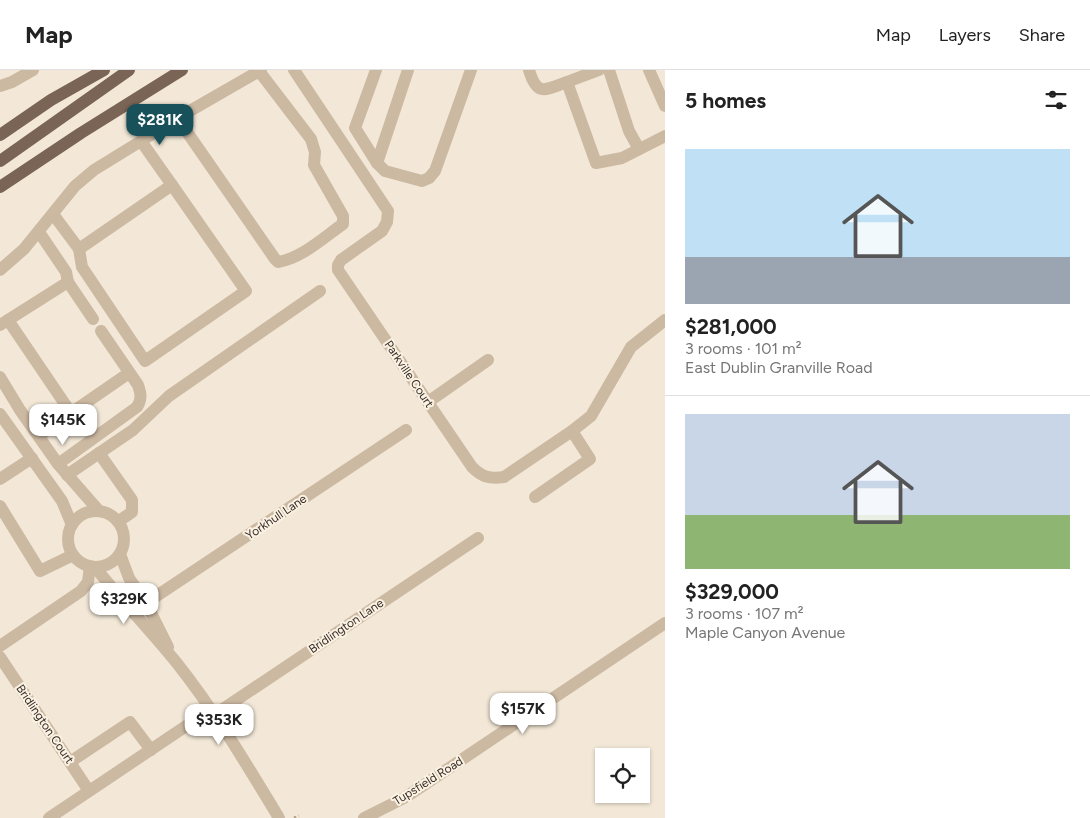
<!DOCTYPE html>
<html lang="en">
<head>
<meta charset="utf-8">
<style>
  body { margin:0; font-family:Figtree,sans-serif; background:#f6f6f6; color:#222; height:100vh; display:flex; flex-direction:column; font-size:19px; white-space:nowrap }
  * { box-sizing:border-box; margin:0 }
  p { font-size:16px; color:#767676 }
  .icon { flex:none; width:28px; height:28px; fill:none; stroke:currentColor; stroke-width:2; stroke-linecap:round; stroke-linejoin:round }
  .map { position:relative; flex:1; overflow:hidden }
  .drawer { display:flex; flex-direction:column; background:#fff; width:425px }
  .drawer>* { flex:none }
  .buttons { position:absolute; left:595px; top:678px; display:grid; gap:10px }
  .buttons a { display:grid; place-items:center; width:55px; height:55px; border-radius:0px; background:#fff; box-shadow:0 1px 4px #0004; font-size:25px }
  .price { position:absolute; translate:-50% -42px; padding:0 11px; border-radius:10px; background:#fff; color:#222; font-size:16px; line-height:32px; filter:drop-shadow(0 1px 2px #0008) }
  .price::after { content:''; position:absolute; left:50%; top:30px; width:15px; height:11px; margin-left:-8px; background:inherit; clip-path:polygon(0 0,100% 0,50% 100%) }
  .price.on { background:#18515a; color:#fff }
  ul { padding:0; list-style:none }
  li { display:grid; align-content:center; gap:10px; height:265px; padding:0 20px }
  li+li { border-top:1px solid #e0e0e0 }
  li span { display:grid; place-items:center; height:155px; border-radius:0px; color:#555 }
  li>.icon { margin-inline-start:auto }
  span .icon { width:90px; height:90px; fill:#fffc; stroke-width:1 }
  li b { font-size:21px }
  h2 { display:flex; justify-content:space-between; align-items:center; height:60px; padding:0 20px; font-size:21px }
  header { display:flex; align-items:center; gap:30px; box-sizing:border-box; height:70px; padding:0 25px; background:#fff; border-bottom:1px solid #e0e0e0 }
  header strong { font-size:24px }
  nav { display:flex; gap:28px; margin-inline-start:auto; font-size:18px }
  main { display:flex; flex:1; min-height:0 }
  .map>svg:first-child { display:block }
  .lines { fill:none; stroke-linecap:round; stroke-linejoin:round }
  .path { stroke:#b8a38c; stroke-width:3; stroke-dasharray:2.5 2.5; stroke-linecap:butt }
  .minor { stroke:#ccb9a2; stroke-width:12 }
  .major { stroke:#796455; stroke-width:12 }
  .labels { text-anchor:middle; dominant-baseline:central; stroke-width:4; stroke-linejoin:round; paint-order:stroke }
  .street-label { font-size:12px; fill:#362c25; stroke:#fbf2e4 }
</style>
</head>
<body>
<header>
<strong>Map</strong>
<nav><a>Map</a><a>Layers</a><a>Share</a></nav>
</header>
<main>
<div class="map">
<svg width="665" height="748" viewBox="0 0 665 748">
  <rect width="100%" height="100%" fill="#f3e8d7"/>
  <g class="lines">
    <path class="path" d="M294,748L299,746"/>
    <g class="minor">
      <path d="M294,0L388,141L387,152L382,161L341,190L338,195V200L472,397C482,407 489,409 504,407L572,361L591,346L631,277L665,250"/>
      <path d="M376,0L355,58L377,93L385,101L422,111L429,108L435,101L471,0"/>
      <path d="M529,0C537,27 545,20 567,12"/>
      <path d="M599,0L567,12L596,93L622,88L665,66"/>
      <path d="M609,0L629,61L639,79"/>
      <path d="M649,0L665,36"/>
      <path d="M0,16L12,12L33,0"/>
      <path d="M178,49L275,189L278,192C302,188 323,168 343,154V146L314,95L315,82L311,69L259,1"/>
      <path d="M377,93L408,0"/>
      <path d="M53,144L79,179L82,197L145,291L246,221L172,115"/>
      <path d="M39,162L66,202L68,212L93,249"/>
      <path d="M79,179L172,115L141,71"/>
      <path d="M0,200L24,179L75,116L94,100L188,42L261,0"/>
      <path d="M8,250L68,212"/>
      <path d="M0,255L8,250L71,343L39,366"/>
      <path d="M0,307L20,340L58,394L99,441"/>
      <path d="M428,332L488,290"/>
      <path d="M71,343L129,303"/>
      <path d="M0,344L62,431L72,455"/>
      <path d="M99,383L132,430V442L119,451"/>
      <path d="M58,394L137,337C142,329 141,324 138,315L101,261"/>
      <path d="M67,405L133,360L169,326L320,221"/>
      <path d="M0,409L32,388"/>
      <path d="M535,427L590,389L572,361"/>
      <path d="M0,436L40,501L73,485"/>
      <circle cx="96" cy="469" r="28"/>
      <path d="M120,484L129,508L146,533L168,577"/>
      <path d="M95,497C121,530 150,560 176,592C215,641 247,695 279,748"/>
      <path d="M146,533L406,360"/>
      <path d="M0,576L81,521L88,512L90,496"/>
      <path d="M0,587L89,721"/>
      <path d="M214,645L478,468"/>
      <path d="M70,692L130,652L151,680"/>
      <path d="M49,748L210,640"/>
      <path d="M364,748L406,727L665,553"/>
    </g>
    <g class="major">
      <path d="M0,65L51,30L104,0"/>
      <path d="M0,91L129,0"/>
      <path d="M0,117L81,63L182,0"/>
    </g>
  </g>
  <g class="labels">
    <g class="street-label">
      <text transform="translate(409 304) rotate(56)">Parkville Court</text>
      <text transform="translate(276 447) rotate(-34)">Yorkhull Lane</text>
      <text transform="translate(346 556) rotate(-34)">Bridlington Lane</text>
      <text transform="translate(45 654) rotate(56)">Bridlington Court</text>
      <text transform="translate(428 711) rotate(-32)">Tupsfield Road</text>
    </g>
  </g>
</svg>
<div class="buttons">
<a><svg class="icon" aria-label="locate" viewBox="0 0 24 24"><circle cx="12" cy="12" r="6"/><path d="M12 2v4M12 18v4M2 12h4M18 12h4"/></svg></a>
</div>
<b class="price on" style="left:160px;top:76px">$281K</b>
<b class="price" style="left:63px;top:376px">$145K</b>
<b class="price" style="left:124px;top:555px">$329K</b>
<b class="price" style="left:523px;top:665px">$157K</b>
<b class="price" style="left:219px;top:676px">$353K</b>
</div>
<section class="drawer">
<h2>5 homes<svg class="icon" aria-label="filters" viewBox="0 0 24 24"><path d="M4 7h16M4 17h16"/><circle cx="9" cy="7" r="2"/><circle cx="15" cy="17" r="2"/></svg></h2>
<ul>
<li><span style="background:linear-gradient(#bfe0f5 70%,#9aa5b1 0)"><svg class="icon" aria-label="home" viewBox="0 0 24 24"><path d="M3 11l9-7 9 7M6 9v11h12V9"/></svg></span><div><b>$281,000</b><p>3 rooms · 101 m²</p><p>East Dublin Granville Road</p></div></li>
<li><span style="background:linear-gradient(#c9d6e8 65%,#8fb573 0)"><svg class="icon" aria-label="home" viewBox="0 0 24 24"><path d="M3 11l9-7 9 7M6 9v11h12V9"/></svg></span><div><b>$329,000</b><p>3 rooms · 107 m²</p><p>Maple Canyon Avenue</p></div></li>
</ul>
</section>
</main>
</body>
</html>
